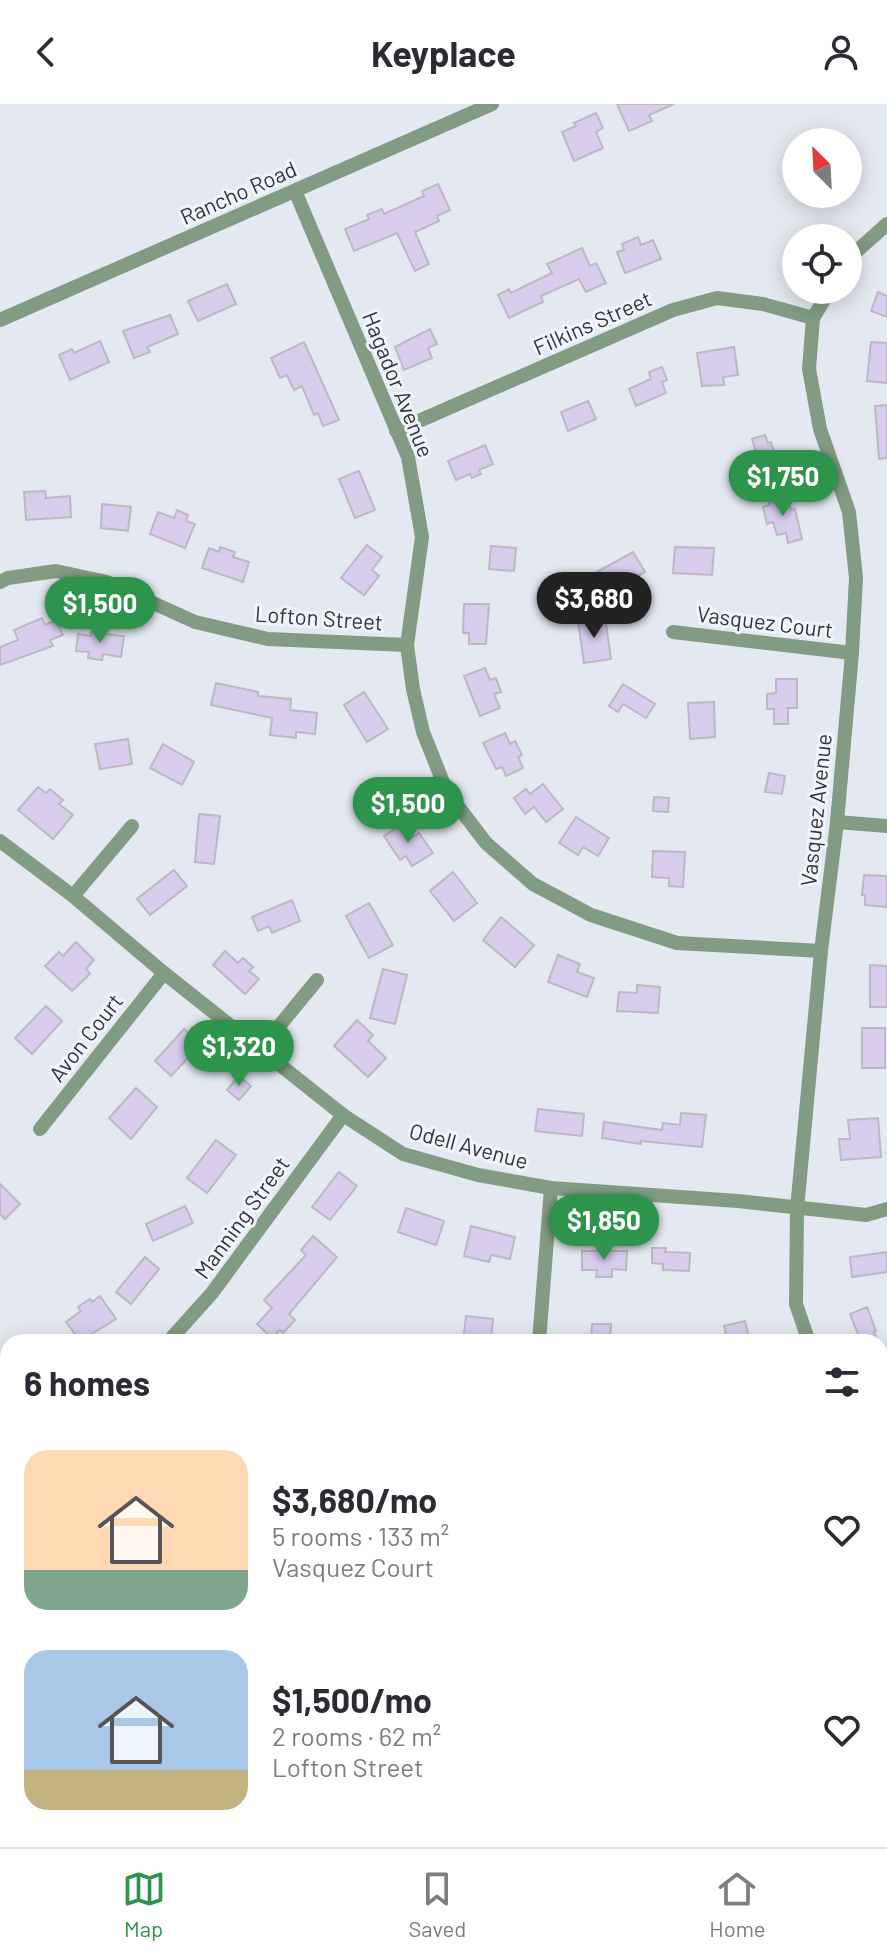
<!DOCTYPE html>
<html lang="en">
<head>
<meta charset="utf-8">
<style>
  body { margin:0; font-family:Barlow,sans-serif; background:#f7f7f7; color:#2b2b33; height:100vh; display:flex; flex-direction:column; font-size:30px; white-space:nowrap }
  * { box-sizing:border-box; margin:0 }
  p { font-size:26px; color:#7c7c81 }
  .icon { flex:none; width:44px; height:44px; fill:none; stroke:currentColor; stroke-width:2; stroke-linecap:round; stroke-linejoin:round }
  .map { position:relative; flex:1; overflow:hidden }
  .details { position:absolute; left:0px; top:1230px; width:888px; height:514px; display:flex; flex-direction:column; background:#fff; border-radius:24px 24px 0 0; box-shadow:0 4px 20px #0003 }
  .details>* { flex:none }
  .needle { width:52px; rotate:336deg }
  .fabs { position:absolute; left:782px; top:24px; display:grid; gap:16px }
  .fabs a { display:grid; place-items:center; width:80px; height:80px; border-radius:50%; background:#fff; box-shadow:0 4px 20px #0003; font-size:40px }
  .price { position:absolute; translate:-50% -68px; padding:0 18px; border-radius:28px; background:#2d944b; color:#fff; font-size:26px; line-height:52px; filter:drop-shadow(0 2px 4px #0008) }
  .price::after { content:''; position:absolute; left:50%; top:48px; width:24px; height:18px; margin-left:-12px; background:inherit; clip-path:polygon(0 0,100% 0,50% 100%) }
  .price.active { background:#222; color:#fff }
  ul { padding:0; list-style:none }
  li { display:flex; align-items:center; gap:24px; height:200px; padding:0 24px }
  li span { display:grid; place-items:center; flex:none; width:224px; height:160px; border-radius:24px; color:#555 }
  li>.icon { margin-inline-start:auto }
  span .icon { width:96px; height:96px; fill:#fffc; stroke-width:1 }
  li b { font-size:34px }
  h2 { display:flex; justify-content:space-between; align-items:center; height:96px; padding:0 24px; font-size:34px }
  header { display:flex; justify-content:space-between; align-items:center; height:104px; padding:0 24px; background:#fff; font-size:36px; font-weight:700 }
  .dock { display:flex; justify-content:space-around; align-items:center; height:112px; border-top:2px solid #e1e1e2; background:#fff; font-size:22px; color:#7c7c81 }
  .dock a { display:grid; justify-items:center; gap:4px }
  .dock .active { color:#2d944b }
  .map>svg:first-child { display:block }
  .building { fill:#d8cded; stroke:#bbb8c1; stroke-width:2 }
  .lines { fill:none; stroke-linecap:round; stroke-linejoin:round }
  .minor { stroke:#819c83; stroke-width:14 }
  .major { stroke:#295c30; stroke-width:16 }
  .labels { text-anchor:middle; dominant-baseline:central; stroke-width:6; stroke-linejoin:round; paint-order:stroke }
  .street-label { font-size:22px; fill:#333438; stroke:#f1f5fe }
</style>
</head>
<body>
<header><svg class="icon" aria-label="back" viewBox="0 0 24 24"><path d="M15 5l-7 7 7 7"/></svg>Keyplace<svg class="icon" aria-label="person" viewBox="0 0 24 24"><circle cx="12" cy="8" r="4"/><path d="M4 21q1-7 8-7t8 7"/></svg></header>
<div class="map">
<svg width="887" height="1743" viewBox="0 0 887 1743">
  <rect width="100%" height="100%" fill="#e4e8f0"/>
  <g class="building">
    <path d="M617,0H674L649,11L652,17L629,27Z"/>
    <path d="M596,9L603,24L596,28L603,44L574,57L562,28L576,22L574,19Z"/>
    <path d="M438,80L450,106L437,112L439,117L415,128L429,160L415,167L397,129L354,147L345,125L369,115L367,111L382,105L384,110L424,92L422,87Z"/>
    <path d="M638,133L641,141L653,136L661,155L625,169L617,148L624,146L622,140Z"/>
    <path d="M582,144L590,162L596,159L606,179L586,188L579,175L541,192L543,198L509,214L498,191L509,185L511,189L552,169L547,160Z"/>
    <path d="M227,180L236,200L198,217L188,197Z"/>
    <path d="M878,188L887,192V213L871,207Z"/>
    <path d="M170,211L178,230L147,243L150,248L134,254L123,227Z"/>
    <path d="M430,225L437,240L428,244L432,254L404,266L395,243Z"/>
    <path d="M100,237L109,258L70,276L59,251L72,245L74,249Z"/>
    <path d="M304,238L339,316L323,322L318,309L314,311L302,282L294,286L287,271L280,274L271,254Z"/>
    <path d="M871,238L887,239V279L867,277Z"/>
    <path d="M734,243L738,271L723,273L724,281L702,282L697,249Z"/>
    <path d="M662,263L667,276L662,278L666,289L636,302L629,285L651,275L649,268Z"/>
    <path d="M588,297L596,315L568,327L561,308Z"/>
    <path d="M887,301V354L879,355L875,302Z"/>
    <path d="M765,331L768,339L771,338L780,368L764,373L752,335Z"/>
    <path d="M485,341L493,360L479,366L481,370L472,374L470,370L456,376L448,357Z"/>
    <path d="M359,367L375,406L355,414L339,375Z"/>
    <path d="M45,387L46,394L70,392L71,413L26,416L24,388Z"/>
    <path d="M787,390L791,406L795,405L802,435L788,439L786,429L777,431L773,418L767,420L763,403L769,401L768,395Z"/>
    <path d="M102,400L131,403L128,427L101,424Z"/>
    <path d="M177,406L188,411L186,417L195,420L185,444L150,430L158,408L174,414Z"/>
    <path d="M367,441L382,453L372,466L379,472L364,491L341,474Z"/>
    <path d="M491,442L516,444L514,467L489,465Z"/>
    <path d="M220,443L235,448L233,453L249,458L243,478L202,464L209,444L219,448Z"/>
    <path d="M675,443L714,444L712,471L673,469Z"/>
    <path d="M633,448L645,468L606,489L595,469Z"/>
    <path d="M464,500H489L486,540H469V529H463Z"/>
    <path d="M605,513L611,555L584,559L578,517Z"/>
    <path d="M42,514L45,521L56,516L63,531L50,536L53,542L0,561V543L18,536L14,526Z"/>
    <path d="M91,528L124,532L121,553L103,550L102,556L88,554L89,548L76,547L78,530L91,532Z"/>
    <path d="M485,564L490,576L496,574L501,588L494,590L500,604L480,612L464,572Z"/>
    <path d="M776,575H797V604H788V620H774V605H767V590L776,589Z"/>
    <path d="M216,579L258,588V592L291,595L290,606L317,609L315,630L296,628V634L270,631L272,614L211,601Z"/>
    <path d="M623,580L655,600L646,614L623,600L618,608L609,602Z"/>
    <path d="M364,588L388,625L367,638L344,601Z"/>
    <path d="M714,598L715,633L690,635L688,599Z"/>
    <path d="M505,629L510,640L515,637L522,651L518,653L523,664L506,672L502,663L496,665L483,639Z"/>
    <path d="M128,635L132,660L100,665L95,640Z"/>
    <path d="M163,640L194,658L182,681L150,664Z"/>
    <path d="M769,669L785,672L782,690L765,688Z"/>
    <path d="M543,680L563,705L546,718L534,703L525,710L514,694L526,685L530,690Z"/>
    <path d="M38,683L46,689L50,685L63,696L59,700L73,711L53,735L18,706Z"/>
    <path d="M654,693L669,694L668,708L653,707Z"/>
    <path d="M199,710L220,712L214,760L195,758Z"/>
    <path d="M576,713L609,734L598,752L583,743L578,751L559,739Z"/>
    <path d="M402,720L411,734L419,729L433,749L412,762L406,752L400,756L384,732Z"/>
    <path d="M653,747L685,748L683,783L669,782V774L652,773Z"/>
    <path d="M174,766L187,782L150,811L137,795Z"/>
    <path d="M453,768L477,799L454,817L430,787Z"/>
    <path d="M864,771L887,772V803L865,801V791H862Z"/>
    <path d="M292,796L300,817L272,829L269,822L258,827L252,813Z"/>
    <path d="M369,799L393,841L369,854L346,812Z"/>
    <path d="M501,813L534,841L515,863L483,836Z"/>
    <path d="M76,838L94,856L86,865L90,870L72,887L45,862L59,848L63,852Z"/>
    <path d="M225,847L238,859L243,854L253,863L249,867L259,875L245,890L213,861Z"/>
    <path d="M558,851L580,860L577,868L594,874L587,893L548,878Z"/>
    <path d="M870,861L887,862V903H870Z"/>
    <path d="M383,865L407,871L395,920L370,914Z"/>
    <path d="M637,881L660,883L658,909L617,907L619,888L637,889Z"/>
    <path d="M46,902L62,917L32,950L15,934Z"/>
    <path d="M357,916L373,931L368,937L386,954L368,973L334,942Z"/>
    <rect x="862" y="924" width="23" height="40"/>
    <path d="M184,925L201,940L171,972L155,957Z"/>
    <path d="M239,972L251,982L239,996L227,986Z"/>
    <path d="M136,984L157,1003L131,1035L109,1014Z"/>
    <path d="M538,1005L584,1010L582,1032L535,1027Z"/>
    <path d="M681,1009L706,1011L702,1043L641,1037V1040L602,1034L604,1018L662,1026L663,1019L680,1021Z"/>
    <path d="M878,1014L881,1053L841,1056L839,1035H850L848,1016Z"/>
    <path d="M216,1036L236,1051L207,1089L187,1074Z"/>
    <path d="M339,1068L357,1082L330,1116L312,1103Z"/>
    <path d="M0,1080L20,1100L5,1115L0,1110Z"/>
    <path d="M185,1102L193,1119L153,1137L146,1120Z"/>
    <path d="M406,1104L444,1117L436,1141L398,1128Z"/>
    <path d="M471,1122L515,1133L510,1155L491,1151L489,1158L464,1152Z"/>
    <path d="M313,1132L337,1153L289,1210L295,1216L283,1229L280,1226L272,1234L257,1220L272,1204L264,1196L306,1151L301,1146Z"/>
    <path d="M652,1144H666L665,1148L690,1149L689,1167L663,1166V1160L652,1159Z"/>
    <path d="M582,1147H627L626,1166L612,1165V1173H596L597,1166H582Z"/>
    <path d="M887,1148V1168L852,1173L850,1153Z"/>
    <path d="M145,1153L159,1165L131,1200L116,1188Z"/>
    <path d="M100,1192L116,1215L80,1237L66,1218L81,1207L78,1203L90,1195L92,1198Z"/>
    <path d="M867,1203L876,1227L874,1228L878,1238H861L850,1210Z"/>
    <path d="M466,1212L493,1215L491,1235L463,1238Z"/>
    <path d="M745,1217L750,1238H728L724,1222Z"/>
    <path d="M592,1220H611L610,1238H591Z"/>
  </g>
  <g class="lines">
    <g class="minor">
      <path d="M295,87L408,353L422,433L407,541L413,585L423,628L447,688L486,739L533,780L591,811L677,839L821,847"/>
      <path d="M848,155L887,120"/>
      <path d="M0,216L492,0"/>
      <path d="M396,327L673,206L717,194L763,200L813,214"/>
      <path d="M0,478L8,474L56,467L107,478L195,518L268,535L407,541"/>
      <path d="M673,528L852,549"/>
      <path d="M837,718L887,722"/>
      <path d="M0,737L73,792L164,869L343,1011L403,1050L478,1071L551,1084L738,1097L866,1111L887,1105"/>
      <path d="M73,792L132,722"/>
      <path d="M261,944L317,876"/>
      <path d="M40,1025L164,869"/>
      <path d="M168,1238L212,1189L343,1011"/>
      <path d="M539,1238L551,1084"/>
      <path d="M809,1238L796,1200L797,1105L821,847L837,718L852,549L856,474L849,408L820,325L809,265L813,214L830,186"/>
      <path d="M0,1351L8,1347"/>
      <path d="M880,1403L887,1417"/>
      <path d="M880,1652L887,1634"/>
      <path d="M880,1698L887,1701"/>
      <path d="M400,1736L409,1743"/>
      <path d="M183,1743L198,1736"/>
      <path d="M844,1743L847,1736"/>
    </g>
    <g class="major">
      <path d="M0,1595L8,1614"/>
      <path d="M68,1736L72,1743"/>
    </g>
  </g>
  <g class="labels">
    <g class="street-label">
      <text transform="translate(238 88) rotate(-24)">Rancho Road</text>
      <text transform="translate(592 218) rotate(-24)">Filkins Street</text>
      <text transform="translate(399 280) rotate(68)">Hagador Avenue</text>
      <text transform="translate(319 513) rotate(4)">Lofton Street</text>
      <text transform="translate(765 517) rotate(7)">Vasquez Court</text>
      <text transform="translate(815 706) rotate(-84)">Vasquez Avenue</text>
      <text transform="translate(85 933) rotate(-52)">Avon Court</text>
      <text transform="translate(469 1041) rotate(15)">Odell Avenue</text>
      <text transform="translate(241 1113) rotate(-54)">Manning Street</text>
    </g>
  </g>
</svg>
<div class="fabs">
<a><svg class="needle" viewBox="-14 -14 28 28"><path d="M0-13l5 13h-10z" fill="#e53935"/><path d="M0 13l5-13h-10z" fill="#7c7c81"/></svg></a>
<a><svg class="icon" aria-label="locate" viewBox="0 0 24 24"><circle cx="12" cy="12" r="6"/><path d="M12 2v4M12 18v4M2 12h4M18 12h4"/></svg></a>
</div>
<b class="price" style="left:783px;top:414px">$1,750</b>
<b class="price active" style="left:594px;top:536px">$3,680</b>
<b class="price" style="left:100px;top:541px">$1,500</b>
<b class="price" style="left:408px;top:741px">$1,500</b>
<b class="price" style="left:239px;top:984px">$1,320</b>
<b class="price" style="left:604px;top:1158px">$1,850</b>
<section class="details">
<h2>6 homes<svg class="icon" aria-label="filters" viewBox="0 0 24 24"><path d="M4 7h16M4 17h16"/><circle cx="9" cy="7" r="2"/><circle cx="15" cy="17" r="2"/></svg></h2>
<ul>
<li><span style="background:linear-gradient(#ffd9b3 75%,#7fa58c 0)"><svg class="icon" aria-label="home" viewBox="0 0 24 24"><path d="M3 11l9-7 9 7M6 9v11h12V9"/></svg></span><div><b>$3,680/mo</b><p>5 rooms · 133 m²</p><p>Vasquez Court</p></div><svg class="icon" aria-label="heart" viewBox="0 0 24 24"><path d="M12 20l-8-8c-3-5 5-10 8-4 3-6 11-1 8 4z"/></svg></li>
<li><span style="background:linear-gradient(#a9c7e8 75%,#c2b280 0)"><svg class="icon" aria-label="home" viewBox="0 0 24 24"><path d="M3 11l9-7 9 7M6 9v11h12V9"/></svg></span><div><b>$1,500/mo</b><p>2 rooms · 62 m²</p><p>Lofton Street</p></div><svg class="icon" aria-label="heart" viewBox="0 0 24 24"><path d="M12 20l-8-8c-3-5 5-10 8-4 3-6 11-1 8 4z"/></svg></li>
</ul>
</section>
</div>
<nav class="dock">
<a class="active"><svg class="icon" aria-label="map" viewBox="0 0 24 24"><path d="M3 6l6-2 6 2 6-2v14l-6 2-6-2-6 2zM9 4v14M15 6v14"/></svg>Map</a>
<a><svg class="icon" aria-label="saved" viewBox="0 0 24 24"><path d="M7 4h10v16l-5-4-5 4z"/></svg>Saved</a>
<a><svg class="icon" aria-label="home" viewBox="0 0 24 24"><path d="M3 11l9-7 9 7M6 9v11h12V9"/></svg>Home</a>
</nav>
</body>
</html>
